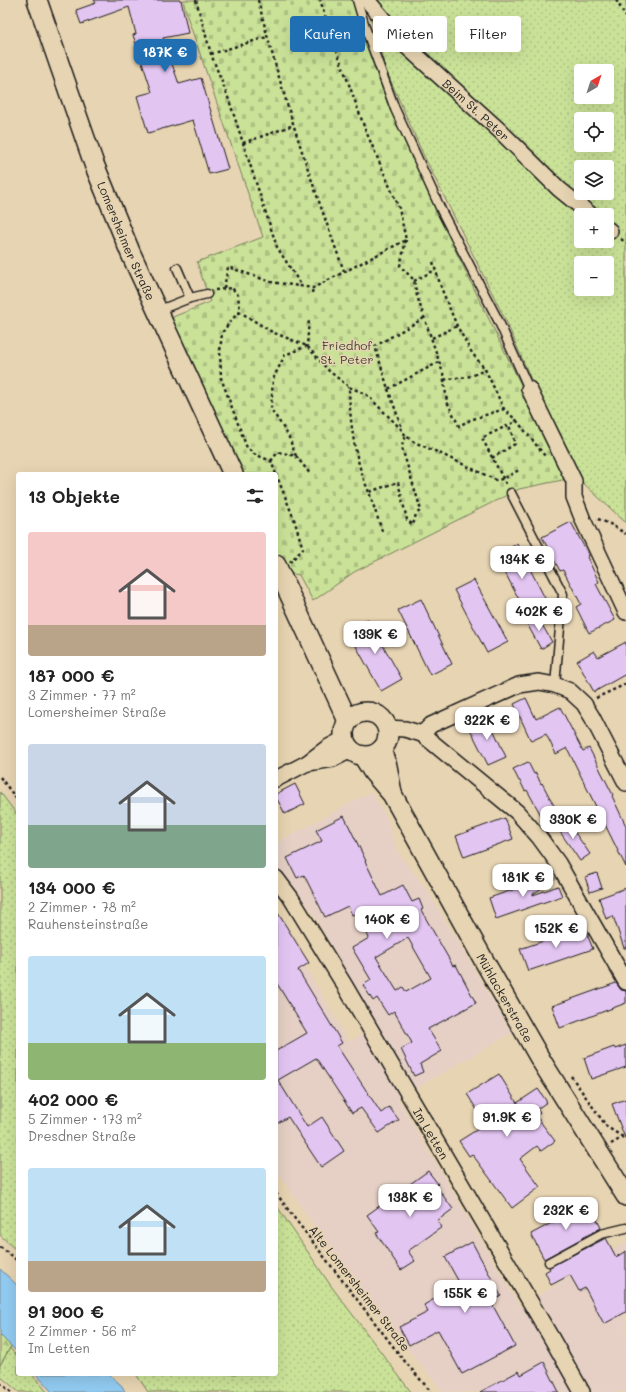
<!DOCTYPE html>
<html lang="de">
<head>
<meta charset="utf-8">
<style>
  body { margin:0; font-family:Mali,sans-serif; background:#f6f6f6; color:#222; height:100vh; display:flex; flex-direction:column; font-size:15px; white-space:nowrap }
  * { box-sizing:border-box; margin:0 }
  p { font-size:13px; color:#767676 }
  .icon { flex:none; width:22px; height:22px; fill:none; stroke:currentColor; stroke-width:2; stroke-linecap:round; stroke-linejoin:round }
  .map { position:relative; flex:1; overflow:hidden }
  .sheet { position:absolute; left:16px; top:472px; width:262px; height:904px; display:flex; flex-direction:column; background:#fff; border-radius:4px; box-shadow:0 4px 16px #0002 }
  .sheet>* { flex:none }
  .guide { position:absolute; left:290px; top:16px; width:276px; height:36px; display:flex; gap:8px }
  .needle { width:26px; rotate:39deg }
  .tools { position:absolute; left:574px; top:64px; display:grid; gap:8px }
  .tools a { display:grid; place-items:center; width:40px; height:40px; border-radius:4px; background:#fff; box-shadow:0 4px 16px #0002; font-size:20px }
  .price { position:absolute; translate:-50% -34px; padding:0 9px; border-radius:8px; background:#fff; color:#222; font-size:13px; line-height:26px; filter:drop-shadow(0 1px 2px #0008) }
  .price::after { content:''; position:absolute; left:50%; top:24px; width:12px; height:9px; margin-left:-6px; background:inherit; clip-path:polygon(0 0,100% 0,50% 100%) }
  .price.current { background:#1f6fb2; color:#fff }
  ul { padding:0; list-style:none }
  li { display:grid; align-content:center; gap:8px; height:212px; padding:0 12px }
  li span { display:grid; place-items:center; height:124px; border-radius:4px; color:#555 }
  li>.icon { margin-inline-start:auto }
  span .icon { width:72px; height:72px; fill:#fffc; stroke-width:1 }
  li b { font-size:17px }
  h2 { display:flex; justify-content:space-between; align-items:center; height:48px; padding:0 12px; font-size:17px }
  .chip { padding:0 14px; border-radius:4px; background:#fff; box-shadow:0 4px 16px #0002; font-size:14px; line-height:36px }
  .chip.current { background:#1f6fb2; color:#fff }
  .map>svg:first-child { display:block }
  .built { fill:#e6d0c5 }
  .green { fill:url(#green-dots); stroke:#737f5a; fill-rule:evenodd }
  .forest { fill:url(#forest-firs); stroke:#737f5a }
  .cemetery { fill:url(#cemetery-stones); stroke:#737f5a }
  .water { fill:#92cbf1; stroke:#63859c }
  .building { fill:#e3c5f2; stroke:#1c1c1c; fill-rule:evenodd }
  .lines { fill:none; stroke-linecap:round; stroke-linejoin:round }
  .service-casing { stroke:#1c1c1c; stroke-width:11 }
  .minor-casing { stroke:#1c1c1c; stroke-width:18 }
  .tertiary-casing { stroke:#1c1c1c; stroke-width:22 }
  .path { stroke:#1c1c1c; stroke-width:2.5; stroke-dasharray:3 3; stroke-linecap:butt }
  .service { stroke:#e7d4b2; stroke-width:8 }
  .minor { stroke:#e7d4b2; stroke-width:15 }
  .tertiary { stroke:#e7d4b2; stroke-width:19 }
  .labels { text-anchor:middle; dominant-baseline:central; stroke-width:3; stroke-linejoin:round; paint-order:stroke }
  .street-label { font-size:12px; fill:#1c1c1c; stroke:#e7d4b2 }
  .park-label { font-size:12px; fill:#3f4435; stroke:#e7d4b2 }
</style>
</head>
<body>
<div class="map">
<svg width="626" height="1392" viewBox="0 0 626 1392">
  <defs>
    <pattern id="green-dots" width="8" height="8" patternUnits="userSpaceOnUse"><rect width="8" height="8" fill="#cae298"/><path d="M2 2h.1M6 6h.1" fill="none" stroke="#adc182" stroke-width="1.8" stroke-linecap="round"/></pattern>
    <pattern id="forest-firs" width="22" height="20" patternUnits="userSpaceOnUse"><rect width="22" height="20" fill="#cae298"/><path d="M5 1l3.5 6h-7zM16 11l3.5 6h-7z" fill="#adc182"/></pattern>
    <pattern id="cemetery-stones" width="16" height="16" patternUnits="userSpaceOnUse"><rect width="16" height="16" fill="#cae298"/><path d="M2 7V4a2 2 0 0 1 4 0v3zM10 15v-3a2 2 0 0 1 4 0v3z" fill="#adc182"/></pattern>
  </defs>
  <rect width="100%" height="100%" fill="#e7d4b2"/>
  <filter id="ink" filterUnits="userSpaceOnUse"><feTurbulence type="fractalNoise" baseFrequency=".025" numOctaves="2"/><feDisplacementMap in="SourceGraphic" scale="8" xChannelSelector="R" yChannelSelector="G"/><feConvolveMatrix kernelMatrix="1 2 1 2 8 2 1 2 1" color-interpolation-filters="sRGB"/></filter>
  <g filter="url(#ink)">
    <path class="built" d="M371,792L385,814L398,852L427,890L512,1033L398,1099L520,1307L626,1242V1314L623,1316L626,1321V1392H443L359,1292L276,1170V909L309,963L305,966L349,1042L376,1026L313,913L282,871L276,874V843Z"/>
    <g class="green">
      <path d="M365,0H626V523L580,480L545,412L507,323L423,154L386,70ZM581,71H607V97H581ZM581,119H607V145H581ZM581,167H607V193H581ZM581,215H607V241H581ZM581,263H607V289H581Z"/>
      <path d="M0,792L18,816V1252L0,1235Z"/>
      <path d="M276,1205L331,1286L411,1392H148L136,1374H276Z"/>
      <path d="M10,1348L18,1358V1374H32L47,1392H19L0,1376V1365Z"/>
    </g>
    <path class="forest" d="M0,1335L11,1346L0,1365Z"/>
    <path class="cemetery" d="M183,0H353L392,110L438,215L567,479L519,489L354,572L313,601L299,575L284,572L276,555V474H236L168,319L210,302L197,262L263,237L187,16Z"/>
    <g class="water">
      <path d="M0,1269L18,1286V1353L0,1335Z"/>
      <path d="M36,1374H109L122,1386L125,1392H52Z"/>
    </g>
    <g class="building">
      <path d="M94,0H181L188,33L163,38L179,84L201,78L228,169L209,174L193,120L148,133L137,96L152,92L133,35L136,34L129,7L81,24L76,10L96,3Z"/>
      <path d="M571,522L589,556L587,557L599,582L596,584L615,620L589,633L576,607L581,604L563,570L560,571L542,537Z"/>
      <path d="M517,544L549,606L528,617L496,555Z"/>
      <path d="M474,580L508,642L487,653L454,590Z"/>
      <path d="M421,599L452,664L430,675L398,610Z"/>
      <path d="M537,616L552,642L541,649L526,622Z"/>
      <path d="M368,619L402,679L381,691L347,630Z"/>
      <path d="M626,642V674L594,692L577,661L594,651L598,657Z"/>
      <path d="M526,698L536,719L560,707L583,751L589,748L613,795L612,796L626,826V867L567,748L556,754L546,734L531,741L514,704Z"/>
      <path d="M487,716L506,757L488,765L468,725Z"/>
      <path d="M528,762L534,774L536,773L541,784L542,783L561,819L547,826L527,790L525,791L520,781H519L513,769Z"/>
      <path d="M295,784L305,804L285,814L276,797V794Z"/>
      <path d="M344,816L366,861H365L382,896L403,885L412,902L419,899L423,909L421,910L453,966L456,965L476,1003L428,1029L442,1051L420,1064L423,1072L414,1076L401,1049L412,1043L394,1011L388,1015L377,998L373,1001L363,985L371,980L352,948L369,938L357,913L352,915L348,906L325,917L304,875L297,878L287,858L322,841L316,830ZM408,938L431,978L406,992L403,987L397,991L376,957Z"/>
      <path d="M505,818L513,839L464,857L456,836Z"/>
      <path d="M566,820L590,854L580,861L556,826Z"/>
      <path d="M597,873L602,888L590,892L585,877Z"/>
      <path d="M553,876L555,879L533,894V895L558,886L562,896L496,919L489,898Z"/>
      <path d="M626,888V948H624L613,916L606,919L599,898Z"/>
      <path d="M276,910L309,963L298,970L342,1043L337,1046L381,1113L389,1107L399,1120L379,1133L361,1108L352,1113L316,1058L278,1080L307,1127L322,1117L344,1151L321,1167L288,1117L276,1124V1051L307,1033L276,982Z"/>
      <path d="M584,927L593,949L528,971L520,949Z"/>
      <path d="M616,983L621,990L626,991V1003L560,1028L552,1006Z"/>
      <path d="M626,1045V1067L591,1079L584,1058L614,1047L615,1049Z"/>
      <path d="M499,1074L517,1103L538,1089L547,1102L537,1109L540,1113L536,1116L555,1141L541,1151L537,1146L520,1159L540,1187L512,1208L472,1154L469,1156L459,1141L486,1124L467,1094Z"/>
      <path d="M626,1099V1138H625L612,1104Z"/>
      <path d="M428,1171L438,1184L436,1186L453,1209L437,1221L442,1227L408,1251L415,1261L401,1270L376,1233L379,1232L367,1215Z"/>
      <path d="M589,1203L601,1228L544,1259L531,1234Z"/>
      <path d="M606,1238L616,1257L626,1251V1312L604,1324L585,1288L579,1291L570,1275L551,1285L545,1272L550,1269L549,1267Z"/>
      <path d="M472,1242L501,1296L491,1302L515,1346L462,1374L438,1330L409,1345L399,1327L428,1312L424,1305L460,1284L445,1257Z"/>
      <path d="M544,1362L559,1392H480L519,1371L521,1375Z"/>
    </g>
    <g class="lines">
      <g class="service-casing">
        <g id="service">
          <path d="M357,0L365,27L395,109L442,212L499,322L529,389"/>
          <path d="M177,268L190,298"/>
          <path d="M157,311L190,298L207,294"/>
          <path d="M511,493L563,594L555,685"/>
          <path d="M549,1262L601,1234L626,1228"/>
        </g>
      </g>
      <g class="minor-casing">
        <g id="minor">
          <path id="s1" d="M367,0L405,45L499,130L559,189L591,215"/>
          <path d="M607,229L610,231"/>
          <path d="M529,389L574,481V497L583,520L626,612"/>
          <path d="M387,728L405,729L422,734L431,725L519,685L539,682L555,685L570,691L584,704L592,717L626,783"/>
          <path d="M422,734L517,812L539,837L558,863L626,982"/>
          <path d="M308,763L333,759L351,750"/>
          <path d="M276,779L307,763L327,748L344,739"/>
          <path id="s2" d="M276,878L291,898L345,986L552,1339L582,1392"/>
        </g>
      </g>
      <g class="tertiary-casing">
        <g id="tertiary">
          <path id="s3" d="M37,0L94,164L131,254L233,474"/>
          <path d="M276,565L348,721"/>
          <circle cx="366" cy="734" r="22"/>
          <path d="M381,750L387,766L392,793"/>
          <path id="s4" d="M363,756L373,772L392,794L487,966L542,1062L626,1196"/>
        </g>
      </g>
      <g class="path">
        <path d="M196,0L211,54L229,100L277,247L301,285"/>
        <path d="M258,0C281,92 311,182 344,271"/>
        <path d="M616,0L626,17"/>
        <path d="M211,54L267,37"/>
        <path d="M243,143L294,125"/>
        <path d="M621,239L626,243"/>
        <path d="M406,240L400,266L414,280L417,296L443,373L447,402L459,426L470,420L504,409"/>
        <path d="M433,262L442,290L457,326L472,353L485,369L504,409L517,421"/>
        <path d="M414,281L435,270"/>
        <path d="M224,288L228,267L271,282L313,288L406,240L399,208L365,129L337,51L320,0"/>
        <path d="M215,290L232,288L238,295L240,312L272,332L307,346L329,371L349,387"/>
        <path d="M312,293L313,288"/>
        <path d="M240,312L232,319L222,333L220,351L221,378L247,448L254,454L271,461L276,474"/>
        <path d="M424,318L375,346L388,389L439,362"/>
        <path d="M432,338L457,326"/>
        <path d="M444,380C461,376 469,380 485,369"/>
        <path d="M388,389L402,428"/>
        <path d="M296,456L288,435L271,409L273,379L285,355L307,346L309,319"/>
        <path d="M492,458L515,444L509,425"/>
        <path d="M271,461L278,452L296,456L311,475"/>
        <path d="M276,474L294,519L303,549L290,562"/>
        <path d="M506,484L482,438L517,421L545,456"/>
        <path d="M369,492C354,459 350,422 349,387L366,394L401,429L406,436"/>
        <path d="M598,519L610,524L626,534"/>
        <path d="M382,531L369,492L398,482L407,520L413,525L416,514L421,510L402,448L403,441L406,436L414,442L437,452L496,480L503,479L519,470"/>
        <path d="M596,698L626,684"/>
        <path d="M0,777L18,801"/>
        <path d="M571,1076L607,1127L623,1137H626"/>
        <path d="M611,1144L623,1137"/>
        <path d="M276,1193L292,1215L402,1358L431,1392"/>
        <path d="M0,1247L18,1261"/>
        <path d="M0,1383L11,1392"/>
      </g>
      <use href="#service" class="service"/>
      <use href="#minor" class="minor"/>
      <use href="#tertiary" class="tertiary"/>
    </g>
  </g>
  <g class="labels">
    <g class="street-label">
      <text stroke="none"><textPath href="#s1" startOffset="155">Beim St. Peter</textPath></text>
      <text stroke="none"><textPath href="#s3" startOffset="257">Lomersheimer Straße</textPath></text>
      <text stroke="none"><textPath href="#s4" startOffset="281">Mühlackerstraße</textPath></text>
      <text stroke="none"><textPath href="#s2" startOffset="299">Im Letten</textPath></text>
      <text transform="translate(360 1288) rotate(52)">Alte Lomersheimer Straße</text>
    </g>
    <g class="park-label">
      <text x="347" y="345">Friedhof<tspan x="347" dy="14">St. Peter</tspan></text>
    </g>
  </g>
</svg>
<div class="tools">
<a><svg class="needle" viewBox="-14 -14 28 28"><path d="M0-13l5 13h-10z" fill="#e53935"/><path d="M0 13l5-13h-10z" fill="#767676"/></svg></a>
<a><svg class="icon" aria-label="locate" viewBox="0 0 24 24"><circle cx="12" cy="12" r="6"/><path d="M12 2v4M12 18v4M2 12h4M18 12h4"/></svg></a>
<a><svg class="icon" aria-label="layers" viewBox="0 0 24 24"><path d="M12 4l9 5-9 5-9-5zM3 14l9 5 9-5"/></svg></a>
<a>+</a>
<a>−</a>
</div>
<b class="price current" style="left:165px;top:73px">187K €</b>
<b class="price" style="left:522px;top:580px">134K €</b>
<b class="price" style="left:539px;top:632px">402K €</b>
<b class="price" style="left:375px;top:655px">139K €</b>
<b class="price" style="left:487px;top:741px">322K €</b>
<b class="price" style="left:573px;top:840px">330K €</b>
<b class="price" style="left:523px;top:898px">181K €</b>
<b class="price" style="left:387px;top:940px">140K €</b>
<b class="price" style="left:556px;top:949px">152K €</b>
<b class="price" style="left:507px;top:1138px">91.9K €</b>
<b class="price" style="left:410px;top:1218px">138K €</b>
<b class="price" style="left:566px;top:1231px">232K €</b>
<b class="price" style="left:465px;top:1314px">155K €</b>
<div class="guide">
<a class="chip current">Kaufen</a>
<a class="chip">Mieten</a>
<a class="chip">Filter</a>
</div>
<section class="sheet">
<h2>13 Objekte<svg class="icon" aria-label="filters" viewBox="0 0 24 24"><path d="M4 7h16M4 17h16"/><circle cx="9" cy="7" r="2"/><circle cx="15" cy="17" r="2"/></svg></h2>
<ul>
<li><span style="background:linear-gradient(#f6c9c9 75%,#b9a48a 0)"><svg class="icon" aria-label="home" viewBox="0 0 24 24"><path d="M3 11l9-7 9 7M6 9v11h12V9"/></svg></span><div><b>187 000 €</b><p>3 Zimmer · 77 m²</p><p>Lomersheimer Straße</p></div></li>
<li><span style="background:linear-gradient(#c9d6e8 65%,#7fa58c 0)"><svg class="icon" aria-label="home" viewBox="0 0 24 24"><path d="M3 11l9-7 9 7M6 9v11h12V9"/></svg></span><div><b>134 000 €</b><p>2 Zimmer · 78 m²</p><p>Rauhensteinstraße</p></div></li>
<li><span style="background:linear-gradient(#bfe0f5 70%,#8fb573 0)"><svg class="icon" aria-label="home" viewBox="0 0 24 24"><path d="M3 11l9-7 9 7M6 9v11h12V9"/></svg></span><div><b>402 000 €</b><p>5 Zimmer · 173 m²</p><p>Dresdner Straße</p></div></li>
<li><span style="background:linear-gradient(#bfe0f5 75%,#b9a48a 0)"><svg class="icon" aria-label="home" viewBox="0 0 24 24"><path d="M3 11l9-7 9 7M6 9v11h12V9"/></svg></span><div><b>91 900 €</b><p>2 Zimmer · 56 m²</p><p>Im Letten</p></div></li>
</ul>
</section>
</div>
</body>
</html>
